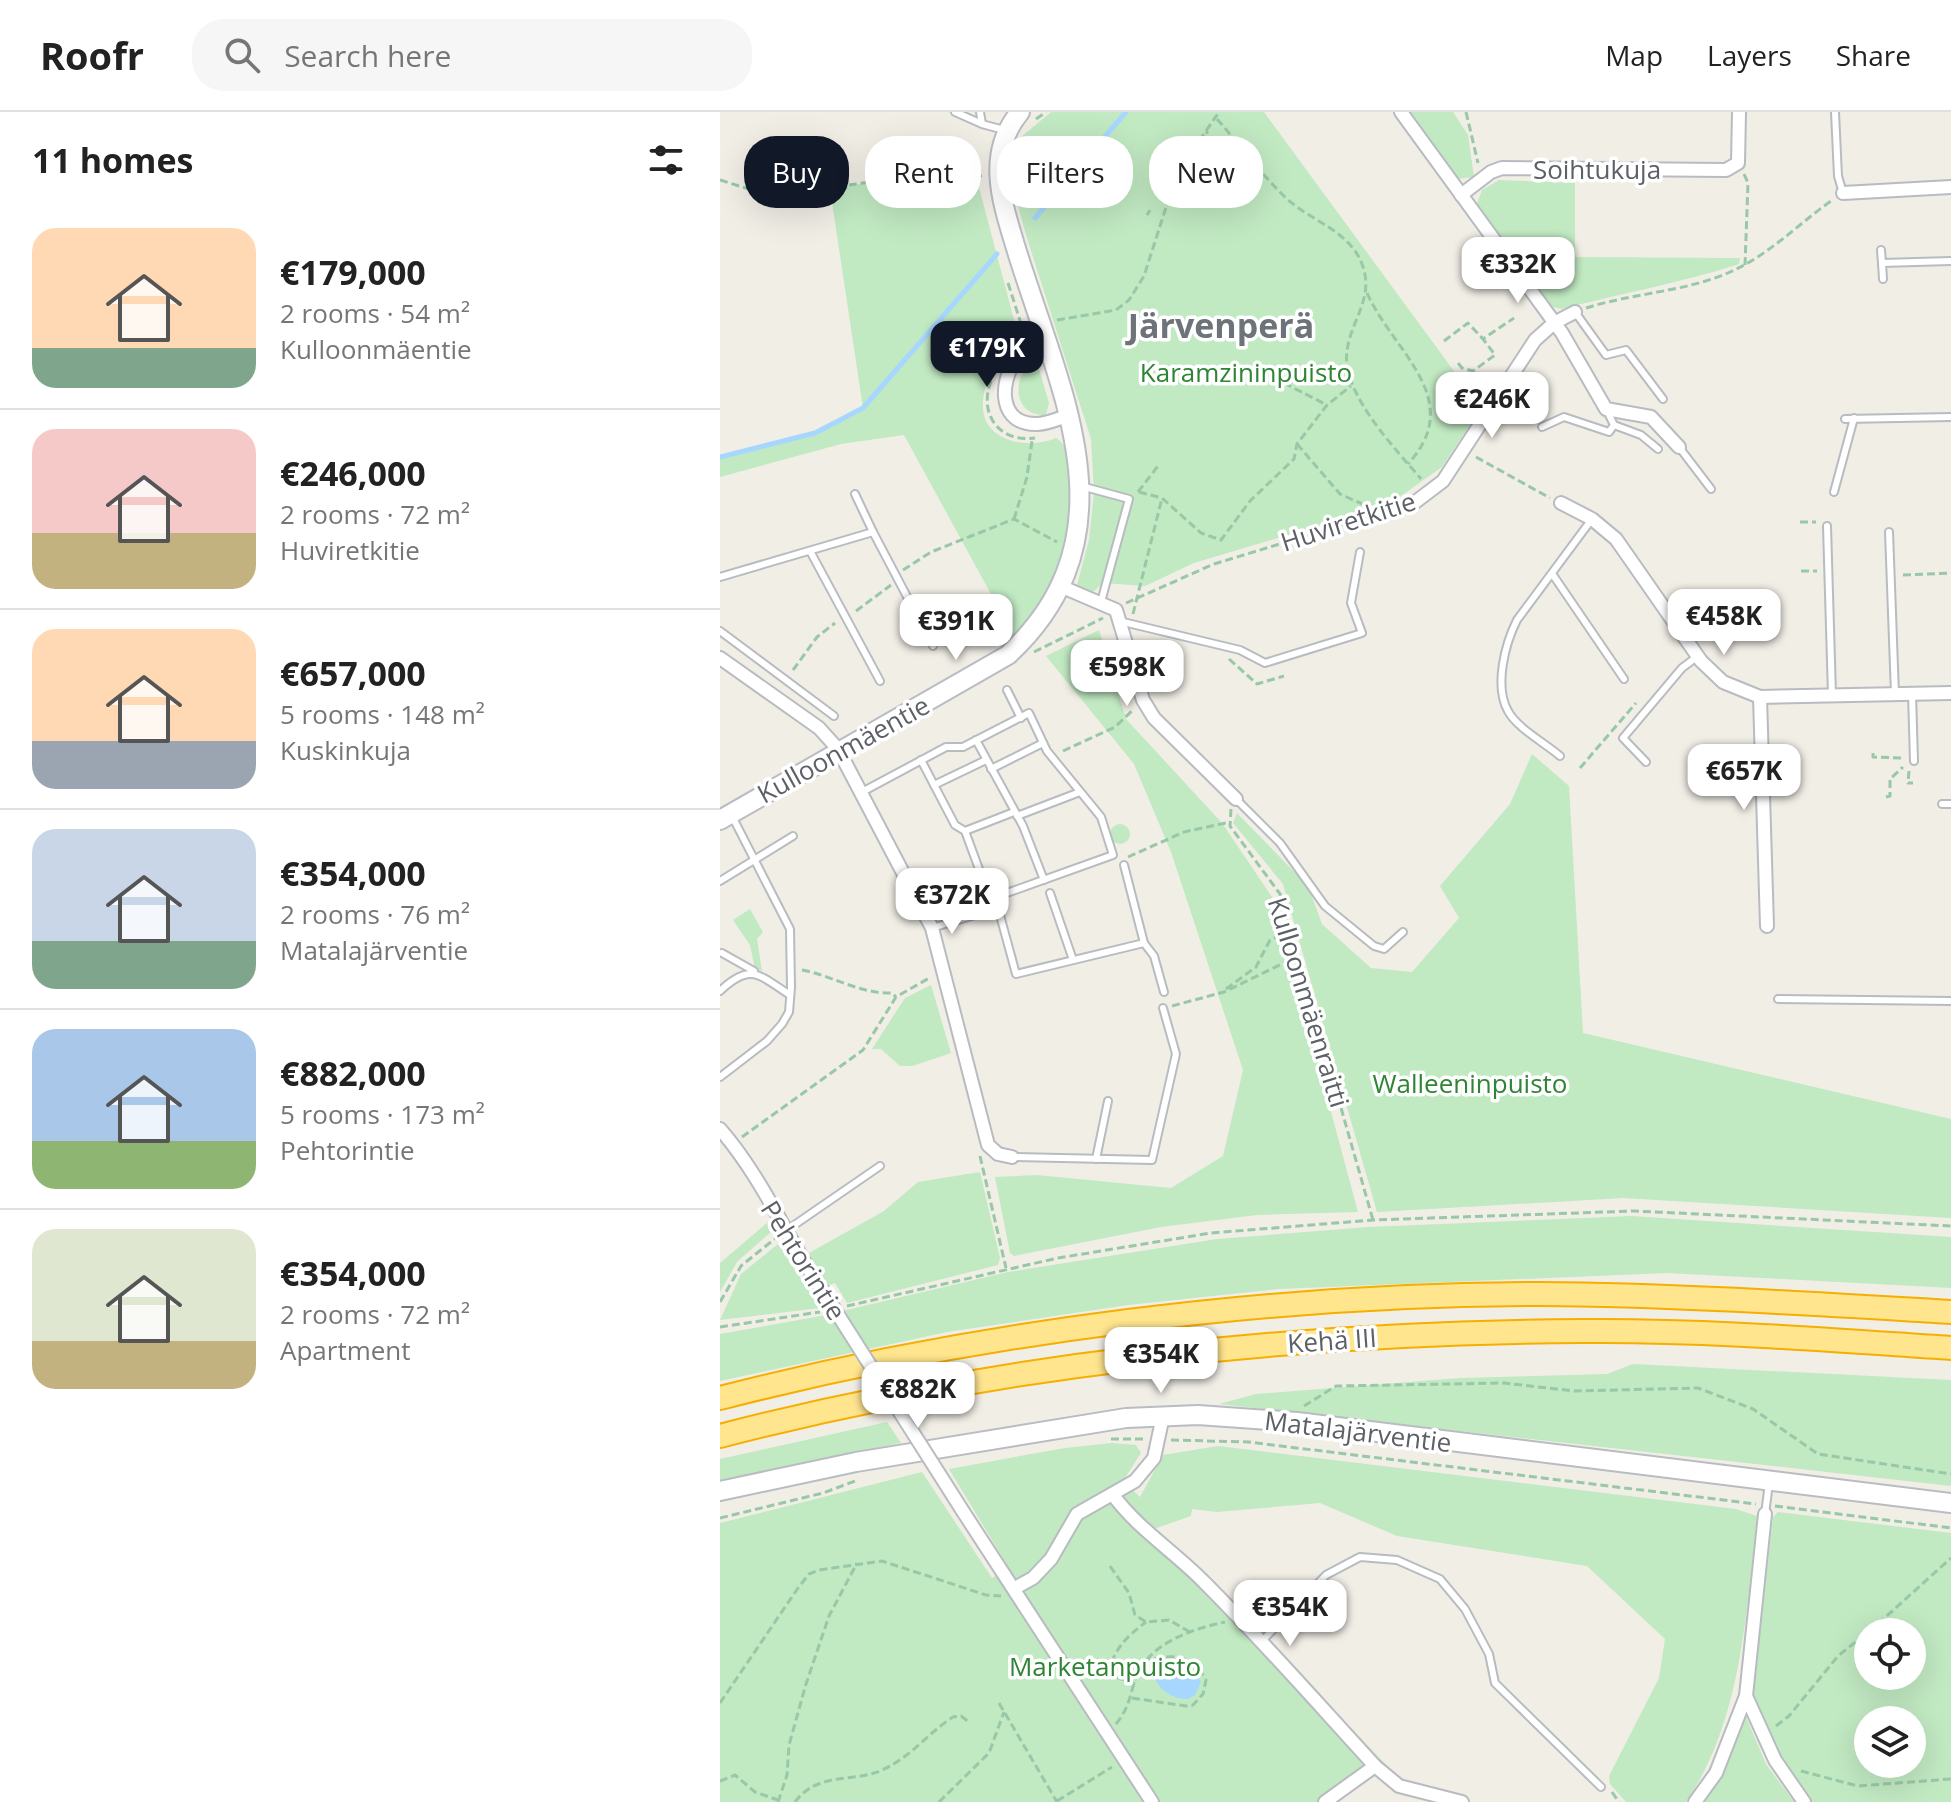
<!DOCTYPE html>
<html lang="en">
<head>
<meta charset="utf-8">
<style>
  body { margin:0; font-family:"Open Sans",sans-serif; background:#f6f6f6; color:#222; height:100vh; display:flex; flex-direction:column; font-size:30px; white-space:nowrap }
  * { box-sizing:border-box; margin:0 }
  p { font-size:26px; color:#767676 }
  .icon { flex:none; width:44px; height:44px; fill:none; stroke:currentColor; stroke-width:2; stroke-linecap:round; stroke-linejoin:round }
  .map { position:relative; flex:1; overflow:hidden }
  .panel { display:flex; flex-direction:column; background:#fff; width:720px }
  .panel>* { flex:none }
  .top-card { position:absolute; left:24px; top:24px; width:760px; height:72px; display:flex; gap:16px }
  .tools { position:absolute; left:1134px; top:1506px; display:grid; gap:16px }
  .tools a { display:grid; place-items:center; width:72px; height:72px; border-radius:50%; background:#fff; box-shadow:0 8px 32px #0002; font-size:40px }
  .price { position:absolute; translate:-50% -68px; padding:0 18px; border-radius:16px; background:#fff; color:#222; font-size:26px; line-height:52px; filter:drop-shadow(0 2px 4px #0008) }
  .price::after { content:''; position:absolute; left:50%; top:48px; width:24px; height:18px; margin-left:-12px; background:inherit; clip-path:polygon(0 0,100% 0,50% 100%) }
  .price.active { background:#111827; color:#fff }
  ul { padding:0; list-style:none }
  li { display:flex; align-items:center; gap:24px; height:200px; padding:0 32px }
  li+li { border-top:2px solid #e0e0e0 }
  li span { display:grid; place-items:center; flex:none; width:224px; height:160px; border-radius:24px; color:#555 }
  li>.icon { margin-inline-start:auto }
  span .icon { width:96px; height:96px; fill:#fffc; stroke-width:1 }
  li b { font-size:34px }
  h2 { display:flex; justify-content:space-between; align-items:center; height:96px; padding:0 32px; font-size:34px }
  .pill { padding:0 28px; border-radius:32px; background:#fff; box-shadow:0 8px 32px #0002; font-size:28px; line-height:72px }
  .pill.active { background:#111827; color:#fff }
  header { display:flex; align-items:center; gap:48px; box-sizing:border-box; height:112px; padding:0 40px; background:#fff; border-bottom:2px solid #e0e0e0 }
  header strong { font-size:38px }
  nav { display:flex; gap:44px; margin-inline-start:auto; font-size:28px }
  .search { width:560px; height:72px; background:#f6f6f6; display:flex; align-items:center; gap:20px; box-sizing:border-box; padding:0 28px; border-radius:32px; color:#767676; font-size:30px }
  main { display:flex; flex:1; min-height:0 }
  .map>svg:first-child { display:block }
  .green { fill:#c1e9c2; fill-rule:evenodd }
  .water { fill:#a7d7ff }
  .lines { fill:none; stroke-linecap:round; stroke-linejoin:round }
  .stream { stroke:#a7d7ff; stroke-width:5 }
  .lane-casing { stroke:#b8bbc0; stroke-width:10 }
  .street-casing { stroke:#b8bbc0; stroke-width:16 }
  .secondary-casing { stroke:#b9bcc2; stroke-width:22 }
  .highway-casing { stroke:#f6ae00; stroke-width:26 }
  .path { stroke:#98c8a7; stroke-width:3; stroke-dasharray:8 4; stroke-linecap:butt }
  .lane { stroke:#fff; stroke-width:6 }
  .street { stroke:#fff; stroke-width:12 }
  .secondary { stroke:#fff; stroke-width:18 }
  .highway { stroke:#ffe58e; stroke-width:22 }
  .street-bridge-casing { stroke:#b8bbc0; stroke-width:16; stroke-linecap:butt }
  .street-bridge { stroke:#fff; stroke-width:12 }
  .labels { text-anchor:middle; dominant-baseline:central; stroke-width:7; stroke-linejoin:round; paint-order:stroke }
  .street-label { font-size:26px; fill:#5d6167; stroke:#fff }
  .park-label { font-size:26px; fill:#2f8435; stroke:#fff }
  .district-label { font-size:34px; font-weight:bold; fill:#6e7379; stroke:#fff }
</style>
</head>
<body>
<header>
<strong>Roofr</strong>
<div class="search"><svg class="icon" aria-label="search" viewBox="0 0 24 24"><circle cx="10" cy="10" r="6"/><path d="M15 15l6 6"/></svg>Search here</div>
<nav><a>Map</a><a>Layers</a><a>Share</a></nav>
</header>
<main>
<section class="panel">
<h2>11 homes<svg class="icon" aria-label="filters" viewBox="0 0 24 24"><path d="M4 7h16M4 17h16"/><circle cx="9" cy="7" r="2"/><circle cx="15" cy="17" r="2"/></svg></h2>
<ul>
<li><span style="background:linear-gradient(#ffd9b3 75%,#7fa58c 0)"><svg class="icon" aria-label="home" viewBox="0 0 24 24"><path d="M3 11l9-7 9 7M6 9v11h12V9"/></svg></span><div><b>€179,000</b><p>2 rooms · 54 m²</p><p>Kulloonmäentie</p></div></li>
<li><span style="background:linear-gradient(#f6c9c9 65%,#c2b280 0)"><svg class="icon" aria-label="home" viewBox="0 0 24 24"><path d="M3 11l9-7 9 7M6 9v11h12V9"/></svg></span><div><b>€246,000</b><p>2 rooms · 72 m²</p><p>Huviretkitie</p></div></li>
<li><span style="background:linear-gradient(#ffd9b3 70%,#9aa5b1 0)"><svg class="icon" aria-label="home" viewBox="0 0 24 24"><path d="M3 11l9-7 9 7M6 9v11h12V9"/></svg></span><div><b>€657,000</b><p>5 rooms · 148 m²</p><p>Kuskinkuja</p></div></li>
<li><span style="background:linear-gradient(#c9d6e8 70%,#7fa58c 0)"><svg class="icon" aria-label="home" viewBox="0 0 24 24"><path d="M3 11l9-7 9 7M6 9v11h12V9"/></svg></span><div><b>€354,000</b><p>2 rooms · 76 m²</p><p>Matalajärventie</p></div></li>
<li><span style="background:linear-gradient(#a9c7e8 70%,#8fb573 0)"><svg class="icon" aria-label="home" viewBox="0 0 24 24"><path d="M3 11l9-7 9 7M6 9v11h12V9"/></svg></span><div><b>€882,000</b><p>5 rooms · 173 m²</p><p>Pehtorintie</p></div></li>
<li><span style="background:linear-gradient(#dfe7d0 70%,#c2b280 0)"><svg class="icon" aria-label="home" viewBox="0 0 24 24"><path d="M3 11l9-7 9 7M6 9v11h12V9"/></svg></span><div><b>€354,000</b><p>2 rooms · 72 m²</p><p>Apartment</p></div></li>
</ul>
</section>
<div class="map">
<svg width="1231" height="1690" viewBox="0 0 1231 1690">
  <rect width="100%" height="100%" fill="#f1eee6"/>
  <g class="green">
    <path d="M331,0H544L761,296L722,355L681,384L641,401L474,451L425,474L383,471L372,481L357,473L369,428L374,381L371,327L306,123L295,84L292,48L301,25Z"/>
    <path d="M686,0H733L748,23L754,65L737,67Z"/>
    <path d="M256,64L297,219C295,243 264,257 263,290C260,330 309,338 336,326C368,344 346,446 332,474C320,497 303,514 284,532L289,515L184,323L121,332L0,365V345L95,321L143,296L110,77L164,68Z"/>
    <path d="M779,68L855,71V145L1020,146L1019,152C962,171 901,181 842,197L833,195L756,94L762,78Z"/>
    <path d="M313,250L318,254L329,291L326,303C294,305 290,266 313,250Z"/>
    <path d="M379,518L406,607L502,711L554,788L638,1100L537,1103L441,1115L294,1144L290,1141L275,1065L317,1063L451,1076L503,1044L523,958L451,740L414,652L326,544Z"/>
    <path d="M812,642L849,674L863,921L1231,1007V1106L903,1086L657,1100L563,772L513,711L517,701L588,774L602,812L651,856L692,860L739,806L720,774L790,692Z"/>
    <circle cx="400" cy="722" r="10"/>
    <path d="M30,797L43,820L37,827L42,859L35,857L30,833L13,808Z"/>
    <path d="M211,873L231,941L192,954H180L161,937H152L185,886Z"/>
    <path d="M260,1060L280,1146L278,1153L127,1191L115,1171L107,1174L89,1141L164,1099L198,1070Z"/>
    <path d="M911,1104L1231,1125V1176L948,1161L559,1177L408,1193L227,1220L0,1269V1222L101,1204L288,1160L497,1127L648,1115Z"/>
    <path d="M48,1110L52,1119L17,1150L0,1180V1151Z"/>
    <path d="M58,1132L100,1196L0,1208L21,1162Z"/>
    <path d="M913,1252L1231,1268V1374L499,1292L536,1282L740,1266L887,1262Z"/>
    <path d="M167,1310L181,1331L0,1368V1347Z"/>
    <path d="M392,1331L416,1333L421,1341L403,1369L420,1385L443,1343L498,1334L1016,1397L1037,1404C1026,1501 1022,1608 966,1690H906L890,1672L889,1664L939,1566L945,1527L867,1454L677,1424L600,1391L497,1400L472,1397L471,1404L431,1418L478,1454L668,1655L616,1690H0V1411L202,1360L272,1466L289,1456L229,1357L345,1336Z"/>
    <path d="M1058,1400L1231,1421V1690H1092C1068,1655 1046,1624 1033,1583L1053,1405ZM1148,1520H1192V1564H1148ZM1148,1608H1192V1652H1148Z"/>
    <path d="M1026,1605L1046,1652L1074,1690H983L1004,1662L1018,1616Z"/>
  </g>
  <path class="water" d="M455,1547L472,1557L481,1570L475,1583L468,1587C452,1587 437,1577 433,1561L441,1550Z"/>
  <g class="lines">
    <g class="stream">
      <path d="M315,106L406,0"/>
      <path d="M0,345L95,321L143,296L277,142"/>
    </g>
    <g class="lane-casing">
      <g id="lane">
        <path d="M235,0L262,12"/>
        <path d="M260,0L262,12L284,18"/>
        <path d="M1115,0L1118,64L1123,81"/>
        <path d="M1161,138L1162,151"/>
        <path d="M1163,167L1162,151L1231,149"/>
        <path d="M855,200L886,243L906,238L943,287"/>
        <path d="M1125,307L1231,305"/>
        <path d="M894,313L921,323L938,337"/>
        <path d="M822,315L844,305L889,320L894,313L886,297"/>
        <path d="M959,335L991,377"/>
        <path d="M361,374L409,387L381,490"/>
        <path d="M1114,380L1134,306"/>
        <path d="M135,382L153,420"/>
        <path d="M1107,414L1112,583"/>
        <path d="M1169,420L1175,582"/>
        <path d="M90,439L160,569"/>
        <path d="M833,463L904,567"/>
        <path d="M0,465L153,420L213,534"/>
        <path d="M399,509L520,538L545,551L642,521L631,491L640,440"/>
        <path d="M0,519L114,604"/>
        <path d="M287,578L301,606"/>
        <path d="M1192,581L1194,649"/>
        <path d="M256,628L303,714L324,768"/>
        <path d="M840,644C825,631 797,616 788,599C774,574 785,532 797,508L872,407"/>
        <path d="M201,648L235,713L245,719L270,787"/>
        <path d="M926,650L903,626L962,556L978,544"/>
        <path d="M271,657L323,631"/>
        <path d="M214,673L266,648"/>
        <path d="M142,680L226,635H243L309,601L327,639L381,705L393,743L270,787L207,803"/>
        <path d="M516,687L560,731L605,794L654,834L664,837L683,820"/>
        <path d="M1222,692H1231"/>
        <path d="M297,704L360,680"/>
        <path d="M245,719L294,700"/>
        <path d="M0,769L73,724"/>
        <path d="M330,781L353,848"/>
        <path d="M212,816L278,796L296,862L424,831L404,753"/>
        <path d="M424,831L434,844L444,880"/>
        <path d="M2,841L34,859"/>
        <path d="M0,879C31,850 39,863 70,883"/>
        <path d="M1058,887L1231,889"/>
        <path d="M0,965L47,929L62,912L69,900L71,875L70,817L12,704"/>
        <path d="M292,1045L432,1048L456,942L443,896"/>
        <path d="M376,1047L388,989"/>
        <path d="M67,1118L160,1054"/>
        <path d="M1045,1402L1049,1371"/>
        <path d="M541,1530L606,1463L640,1445L677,1448L720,1467L745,1497L769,1542L775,1571L881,1675"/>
      </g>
    </g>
    <g class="street-casing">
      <g id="street">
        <path d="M681,0L842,221L886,297L931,305L959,335"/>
        <path d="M1123,81L1231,75"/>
        <path d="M741,83L771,60L782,56L1006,58L1018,51L1019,0"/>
        <path d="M322,221C313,229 302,238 295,248C279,273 279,313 317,312C327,312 337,307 347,304"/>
        <path d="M694,391L723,369L815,228L834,211L855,200"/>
        <path d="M841,391L872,407L896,427L981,549L1003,570L1040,585L1231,581"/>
        <path d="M340,474L396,498L423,588L434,606L516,687"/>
        <path d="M0,546L99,616L118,637L212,816L268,1033L278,1042L292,1045"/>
        <path d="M1040,585L1047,814"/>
        <path d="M0,1017C41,1064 66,1124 101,1176"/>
        <path d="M393,1383C419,1418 455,1440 485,1471C544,1530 599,1593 655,1654L679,1674L742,1690"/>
        <path d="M244,1401L432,1690"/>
        <path d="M1045,1402L1026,1584L1055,1648L1084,1690"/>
        <path d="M295,1476L313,1466L331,1447L357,1402L415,1369L434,1346L443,1304"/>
        <path d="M605,1690L655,1654"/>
        <path d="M975,1690L996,1661L1026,1584"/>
      </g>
    </g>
    <g class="secondary-casing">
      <g id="secondary">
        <path d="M0,708L288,543C419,421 338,276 295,133C281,87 266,41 300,0"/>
        <path d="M0,1379L136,1350L406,1306L478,1303L577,1310L1231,1391"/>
      </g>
    </g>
    <g class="highway-casing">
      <g id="highway">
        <path d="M0,1286C256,1220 555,1182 820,1182C957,1183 1094,1192 1231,1200"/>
        <path d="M0,1324C281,1251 574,1221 864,1219C986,1218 1109,1228 1231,1236"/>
      </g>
    </g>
    <g class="path">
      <path d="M746,0L758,51"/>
      <path d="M316,7L326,0"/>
      <path d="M497,7C520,33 540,61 565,85C590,109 629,118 642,152C655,186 631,207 627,239C621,281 675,336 701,367"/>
      <path d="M1024,62L1028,71L1025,153"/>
      <path d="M0,68L51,84L164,68L262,64"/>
      <path d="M484,70L487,19"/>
      <path d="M439,73L441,68"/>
      <path d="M427,103L430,98"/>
      <path d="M288,171L304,221"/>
      <path d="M647,181C674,241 747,287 688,352"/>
      <path d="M866,196C913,181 965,180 1010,160C1049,143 1077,113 1111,89"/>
      <path d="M337,208L396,198L409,188L424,164L457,61L499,0"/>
      <path d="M724,229L748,211L763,227"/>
      <path d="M738,251L742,256L753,259L775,243L763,227L794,206"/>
      <path d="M271,269C258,303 280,331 315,326"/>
      <path d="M564,271L607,293"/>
      <path d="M577,332L620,382L662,401"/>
      <path d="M756,345L830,386"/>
      <path d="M418,380L438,354"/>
      <path d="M419,380L442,386L481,421L501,428L530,389L574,347L577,332L607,293L631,274"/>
      <path d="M294,407L307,365L312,329"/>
      <path d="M1080,410H1096"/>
      <path d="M183,458L211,440L294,407L337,430"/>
      <path d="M1081,459H1097"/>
      <path d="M1183,463L1231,461"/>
      <path d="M406,491L494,452L681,395"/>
      <path d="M136,499L171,473"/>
      <path d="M413,502L442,386"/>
      <path d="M314,540L383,506"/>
      <path d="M509,547L537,572L564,564"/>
      <path d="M73,558L97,525L115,511"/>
      <path d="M343,639L395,615L414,597"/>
      <path d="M1153,641V645L1182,646"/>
      <path d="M860,656L916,591"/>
      <path d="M1189,659L1188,671H1193"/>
      <path d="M1166,685L1170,684V667L1183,655"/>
      <path d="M511,697L510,714L560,782L653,1108"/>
      <path d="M408,745L464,720L510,710"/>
      <path d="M82,858C113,864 140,882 172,881L176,885"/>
      <path d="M506,877L536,855L550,828L570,819"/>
      <path d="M452,894L504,880L578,844"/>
      <path d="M22,1025L143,938L176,885L211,865"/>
      <path d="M260,1044L286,1156"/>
      <path d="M0,1190L21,1154L57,1125"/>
      <path d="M127,1194L338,1146L491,1121L653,1108L914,1099L1231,1114"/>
      <path d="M0,1215L100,1200"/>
      <path d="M584,1294L616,1274L784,1271L854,1279L978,1276L1033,1297L1098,1342L1231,1362"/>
      <path d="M391,1327H423"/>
      <path d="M451,1328L528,1330L1036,1392"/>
      <path d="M1055,1394L1231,1416"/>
      <path d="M0,1406L103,1381L135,1369"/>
      <path d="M390,1454L409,1481L415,1503L426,1510L449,1508L470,1520"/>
      <path d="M1149,1520L1231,1446"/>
      <path d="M361,1559L388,1562L415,1572"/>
      <path d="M388,1562C394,1537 406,1525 426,1510"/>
      <path d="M412,1586L466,1594L473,1593L483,1582L486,1568C472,1542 454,1542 429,1548"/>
      <path d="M0,1591L78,1476L89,1462L99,1458L162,1449L266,1483L281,1484"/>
      <path d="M279,1591L337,1690"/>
      <path d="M396,1612C414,1590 409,1574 422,1554C439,1528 476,1516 505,1510"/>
      <path d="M1056,1614L1069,1604L1118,1544L1148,1520"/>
      <path d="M1081,1659L1138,1674L1231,1667"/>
      <path d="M0,1669L15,1663L35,1680L58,1688"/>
      <path d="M892,1680L899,1690"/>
      <path d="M337,1689L392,1655"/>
      <path d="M58,1690L67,1663L69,1633L86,1572L109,1504L137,1451"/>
      <path d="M75,1690C98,1659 134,1671 162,1658C190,1646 208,1621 233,1605L241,1604L250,1611"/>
      <path d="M219,1690L269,1641L284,1600"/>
    </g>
    <use href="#lane" class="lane"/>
    <use href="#street" class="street"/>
    <use href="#secondary" class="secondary"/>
    <use href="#highway" class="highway"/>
    <g class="street-bridge-casing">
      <path id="street-bridge" d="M101,1176L244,1401"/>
    </g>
    <use href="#street-bridge" class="street-bridge"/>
  </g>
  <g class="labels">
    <g class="street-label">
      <text x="877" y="57">Soihtukuja</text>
      <text transform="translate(628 409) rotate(-18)">Huviretkitie</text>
      <text transform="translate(123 637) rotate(-29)">Kulloonmäentie</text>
      <text transform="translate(589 890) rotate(73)">Kulloonmäenraitti</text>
      <text transform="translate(84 1148) rotate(58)">Pehtorintie</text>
      <text transform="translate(612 1228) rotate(-4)">Kehä III</text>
      <text transform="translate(638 1319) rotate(7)">Matalajärventie</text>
    </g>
    <g class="park-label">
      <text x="526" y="260">Karamzininpuisto</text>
      <text x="750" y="971">Walleeninpuisto</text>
      <text x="385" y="1554">Marketanpuisto</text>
    </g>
    <g class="district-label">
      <text x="501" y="213">Järvenperä</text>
    </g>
  </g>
</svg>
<div class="tools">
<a><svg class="icon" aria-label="locate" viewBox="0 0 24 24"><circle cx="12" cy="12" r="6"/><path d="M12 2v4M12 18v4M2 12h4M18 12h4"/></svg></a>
<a><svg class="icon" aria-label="layers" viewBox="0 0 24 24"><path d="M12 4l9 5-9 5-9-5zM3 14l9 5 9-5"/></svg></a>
</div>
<b class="price" style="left:798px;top:193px">€332K</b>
<b class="price active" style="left:267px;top:277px">€179K</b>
<b class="price" style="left:772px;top:328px">€246K</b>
<b class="price" style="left:1004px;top:545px">€458K</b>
<b class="price" style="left:236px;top:550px">€391K</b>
<b class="price" style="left:407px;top:596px">€598K</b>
<b class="price" style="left:1024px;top:700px">€657K</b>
<b class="price" style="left:232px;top:824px">€372K</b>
<b class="price" style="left:441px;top:1283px">€354K</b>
<b class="price" style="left:198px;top:1318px">€882K</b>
<b class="price" style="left:570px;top:1536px">€354K</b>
<div class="top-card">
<a class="pill active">Buy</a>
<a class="pill">Rent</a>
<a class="pill">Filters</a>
<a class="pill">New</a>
</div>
</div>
</main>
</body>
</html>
